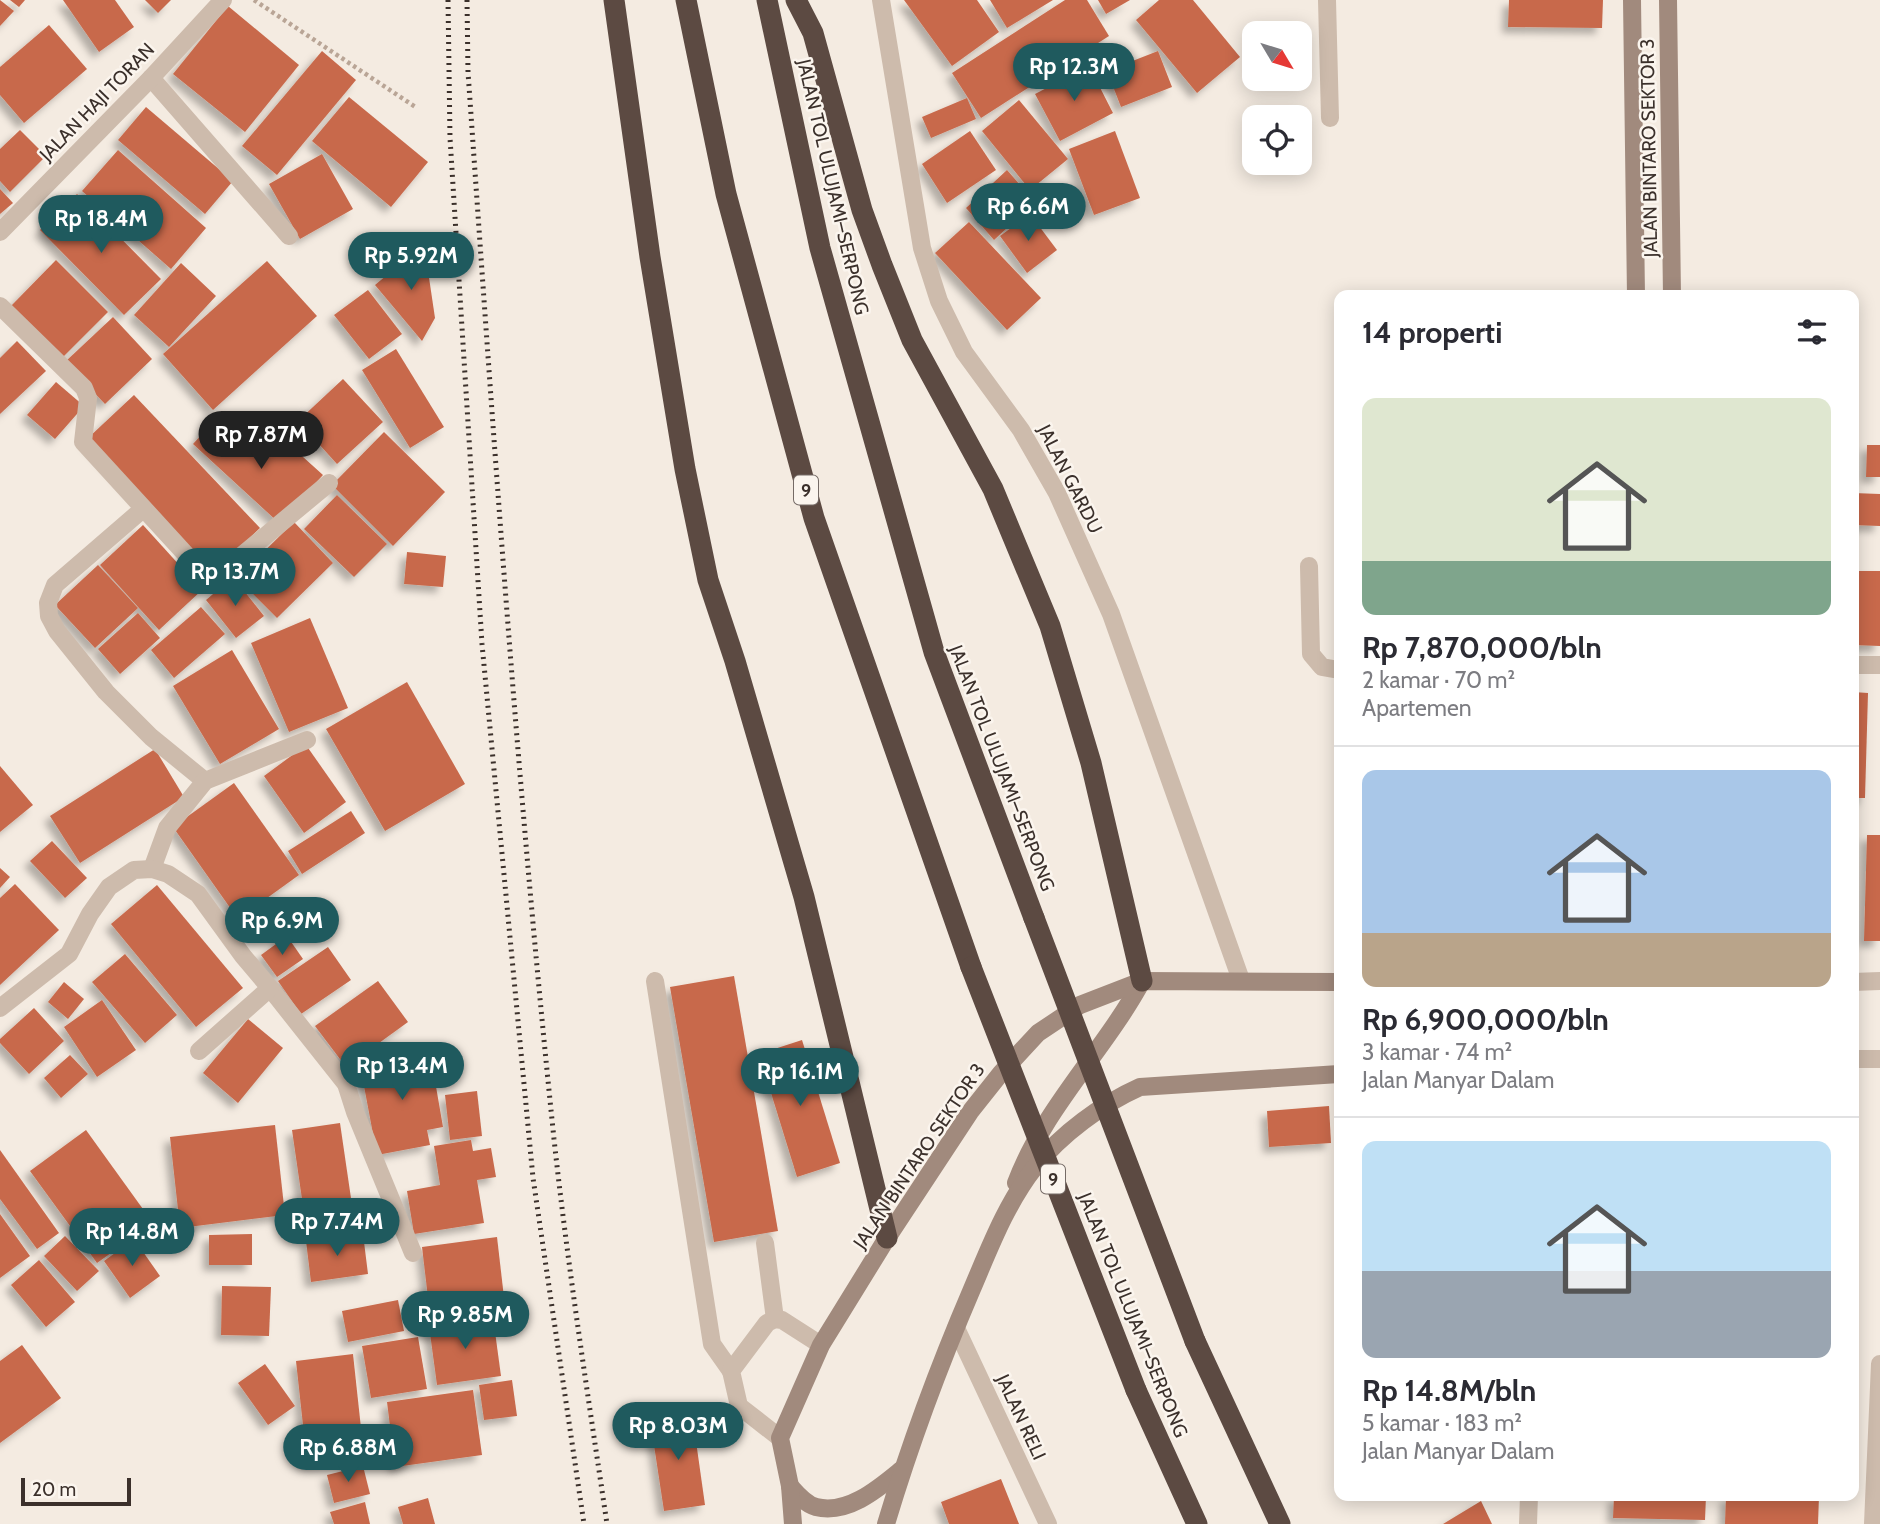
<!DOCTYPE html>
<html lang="id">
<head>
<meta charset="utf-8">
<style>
  body { margin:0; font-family:Cabin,sans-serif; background:#f2f2f3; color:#2b2b33; height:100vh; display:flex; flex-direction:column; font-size:26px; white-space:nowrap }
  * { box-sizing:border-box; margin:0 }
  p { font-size:23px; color:#7c7c81 }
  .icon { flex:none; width:38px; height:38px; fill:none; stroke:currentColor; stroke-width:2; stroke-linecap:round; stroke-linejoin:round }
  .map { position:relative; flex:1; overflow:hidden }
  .details { position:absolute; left:1334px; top:290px; width:525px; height:1211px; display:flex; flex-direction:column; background:#fff; border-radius:14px; box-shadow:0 4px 18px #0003 }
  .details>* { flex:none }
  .needle { width:46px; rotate:128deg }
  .buttons { position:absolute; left:1242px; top:21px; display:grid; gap:14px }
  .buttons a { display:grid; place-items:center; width:70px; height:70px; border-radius:14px; background:#fff; box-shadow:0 4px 18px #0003; font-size:35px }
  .scale { position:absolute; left:21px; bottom:18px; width:110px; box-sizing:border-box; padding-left:7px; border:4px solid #3b302b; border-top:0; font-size:19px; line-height:24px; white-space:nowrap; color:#3b302b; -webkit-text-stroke:5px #fbf5ee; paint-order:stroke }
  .price { position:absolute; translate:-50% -60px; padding:0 16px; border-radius:24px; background:#1f5a5e; color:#fff; font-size:23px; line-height:46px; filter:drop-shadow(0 2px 4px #0008) }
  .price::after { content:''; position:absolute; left:50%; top:42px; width:21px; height:16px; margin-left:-10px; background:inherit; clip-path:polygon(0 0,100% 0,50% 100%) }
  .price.current { background:#222; color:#fff }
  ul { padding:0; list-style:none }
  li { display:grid; align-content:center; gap:14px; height:371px; padding:0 28px }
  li+li { border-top:2px solid #e1e1e2 }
  li span { display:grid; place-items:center; height:217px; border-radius:14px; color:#555 }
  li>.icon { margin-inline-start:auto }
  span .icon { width:126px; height:126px; fill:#fffc; stroke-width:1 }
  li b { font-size:30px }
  h2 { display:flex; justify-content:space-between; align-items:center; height:84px; padding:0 28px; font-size:30px }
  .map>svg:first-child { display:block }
  .building { fill:#c8694b; filter:url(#shadow) }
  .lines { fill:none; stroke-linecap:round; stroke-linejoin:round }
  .path { stroke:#b9a596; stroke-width:4.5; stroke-dasharray:3.5 3.5; stroke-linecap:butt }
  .service { stroke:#cdbbac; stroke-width:18 }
  .minor { stroke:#cdbbac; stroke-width:18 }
  .tertiary { stroke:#cdbbac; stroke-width:18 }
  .secondary { stroke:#a18a7d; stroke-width:18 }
  .motorway { stroke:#5c4a42; stroke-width:21 }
  .rail { stroke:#3b302b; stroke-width:5; stroke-dasharray:2 5; stroke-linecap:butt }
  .motorway-bridge { stroke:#5c4a42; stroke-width:21 }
  .labels { text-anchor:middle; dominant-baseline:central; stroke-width:5; stroke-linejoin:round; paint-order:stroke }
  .shield { fill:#fbf5ee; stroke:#756b66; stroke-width:2 }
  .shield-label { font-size:18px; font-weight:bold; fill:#3b302b }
  .street-label { font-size:19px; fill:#3b302b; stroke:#fbf5ee }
</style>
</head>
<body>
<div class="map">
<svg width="1880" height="1524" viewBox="0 0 1880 1524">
  <defs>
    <filter id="shadow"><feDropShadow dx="-6" dy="6" stdDeviation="3.5" flood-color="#0004"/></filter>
  </defs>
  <rect width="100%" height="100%" fill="#f4ebe1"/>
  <g class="building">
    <path d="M0,0L14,11L0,26Z"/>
    <path d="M10,0H25L19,7Z"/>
    <path d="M63,0H115L134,27L99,52Z"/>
    <path d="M145,0H171L158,13Z"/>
    <path d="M904,0H977L999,32L952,66Z"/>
    <path d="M990,0H1053L1007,28Z"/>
    <path d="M1065,0H1087L1109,36L981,118L952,73Z"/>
    <path d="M1098,0H1130L1106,14Z"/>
    <path d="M1159,0H1193L1240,57L1197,93L1136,20Z"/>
    <path d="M1509,0H1603L1602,28L1508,27Z"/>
    <path d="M228,6L299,65L245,132L173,74Z"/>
    <path d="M49,25L87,69L24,123L0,95V67Z"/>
    <path d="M322,51L356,80L277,175L242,146Z"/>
    <path d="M1158,51L1172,87L1121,107L1107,71Z"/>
    <path d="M1089,66L1113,113L1060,141L1035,94Z"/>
    <path d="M349,97L428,162L391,207L312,141Z"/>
    <path d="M967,98L976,119L931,138L922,117Z"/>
    <path d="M1019,100L1068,159L1030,190L982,131Z"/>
    <path d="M146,107L233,181L205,214L118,140Z"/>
    <path d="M20,130L46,156L10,192L0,181V149Z"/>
    <path d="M970,131L996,170L947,203L922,164Z"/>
    <path d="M1115,131L1140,198L1094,215L1069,149Z"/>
    <path d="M118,150L206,228L171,269L82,191Z"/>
    <path d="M322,154L353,209L300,239L269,184Z"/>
    <path d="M1007,170L1035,202L994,240L966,208Z"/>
    <path d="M0,189L13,203L0,214Z"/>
    <path d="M77,194L161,279L124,315L40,230Z"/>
    <path d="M1030,214L1057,250L1027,273L1000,236Z"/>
    <path d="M969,222L1041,298L1007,330L935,253Z"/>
    <path d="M424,244L435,318L422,341L375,285Z"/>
    <path d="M56,260L108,312L63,357L11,306Z"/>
    <path d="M267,261L317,316L213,410L163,354Z"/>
    <path d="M181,263L216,296L169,347L134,315Z"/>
    <path d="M368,290L402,334L369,359L334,315Z"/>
    <path d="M113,317L152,359L105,404L65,362Z"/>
    <path d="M17,341L46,371L0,414V358Z"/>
    <path d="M396,349L444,427L410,448L362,370Z"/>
    <path d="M343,379L383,422L337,464L298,421Z"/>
    <path d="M56,382L84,406L55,439L27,415Z"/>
    <path d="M134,395L260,528L213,573L87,439Z"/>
    <path d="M215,420L261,462L282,438L323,475L279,523L193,444Z"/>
    <path d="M384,432L445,492L393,546L332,485Z"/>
    <path d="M1867,445H1880V477H1866Z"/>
    <path d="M1853,493L1880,494V526L1853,525Z"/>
    <path d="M337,495L387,544L354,577L304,529Z"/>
    <path d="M294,522L333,563L277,618L237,578Z"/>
    <path d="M143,525L202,590L159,630L100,565Z"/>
    <path d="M407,552L446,556L443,587L404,584Z"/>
    <path d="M98,565L138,608L95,648L55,605Z"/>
    <path d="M1854,571H1880V646L1853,645Z"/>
    <path d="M233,577L264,616L236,638L206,600Z"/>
    <path d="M201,607L225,634L174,678L151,650Z"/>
    <path d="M138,613L160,638L120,674L98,649Z"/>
    <path d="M310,618L348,708L289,732L251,643Z"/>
    <path d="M232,650L279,729L220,764L173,686Z"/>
    <path d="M407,682L465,784L385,831L326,729Z"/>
    <path d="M1853,692L1868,693L1865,798H1853Z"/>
    <path d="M306,745L346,802L304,833L264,776Z"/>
    <path d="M155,749L184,797L80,863L50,816Z"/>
    <path d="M0,766L33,805L0,832Z"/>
    <path d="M234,783L299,875L238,919L173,827Z"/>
    <path d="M351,811L365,833L302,874L288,851Z"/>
    <path d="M1853,832H1857L1856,887H1853Z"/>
    <path d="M1867,835H1880V941H1864Z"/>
    <path d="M52,841L87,878L65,898L30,861Z"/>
    <path d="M0,868L10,877L0,888Z"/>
    <path d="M15,884L59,930L0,985V898Z"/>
    <path d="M157,885L243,988L196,1027L111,924Z"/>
    <path d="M287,936L303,959L277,977L261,955Z"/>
    <path d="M328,947L351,980L301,1014L278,981Z"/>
    <path d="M125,954L177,1015L145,1043L92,982Z"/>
    <path d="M734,976L778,1231L714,1242L670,987Z"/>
    <path d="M378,981L408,1022L346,1067L315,1026Z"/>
    <path d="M64,982L84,999L68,1019L48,1002Z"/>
    <path d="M102,1000L136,1050L97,1077L64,1027Z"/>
    <path d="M34,1008L64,1041L29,1074L0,1043V1039Z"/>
    <path d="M248,1019L283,1048L238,1103L203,1073Z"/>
    <path d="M802,1040L840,1163L797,1177L759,1054Z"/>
    <path d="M430,1052L443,1127L427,1130L430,1145L377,1155L360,1065Z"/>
    <path d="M70,1055L88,1074L61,1098L44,1078Z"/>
    <path d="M477,1091L482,1136L450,1140L445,1095Z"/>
    <path d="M1329,1106L1331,1143L1269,1147L1267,1111Z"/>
    <path d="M340,1123L353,1212L305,1220L292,1130Z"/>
    <path d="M275,1125L285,1215L180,1228L170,1137Z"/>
    <path d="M86,1130L153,1223L97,1263L30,1171Z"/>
    <path d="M471,1140L473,1151L491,1148L496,1177L477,1180L484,1223L414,1234L407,1191L440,1185L434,1146Z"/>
    <path d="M0,1150L59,1233L37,1249L0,1199Z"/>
    <path d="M0,1214L30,1256L0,1278Z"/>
    <path d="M252,1234V1265H209V1235Z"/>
    <path d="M363,1234L368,1274L311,1282L306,1241Z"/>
    <path d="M65,1236L99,1271L77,1291L44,1256Z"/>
    <path d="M497,1237L505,1306L430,1315L422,1247Z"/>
    <path d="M134,1239L160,1276L130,1298L104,1261Z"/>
    <path d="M39,1260L75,1302L46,1327L11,1285Z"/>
    <path d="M222,1286L271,1287L269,1336L221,1335Z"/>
    <path d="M398,1300L404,1331L348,1342L342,1311Z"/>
    <path d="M493,1317L501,1376L437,1385L429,1326Z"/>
    <path d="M418,1337L427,1389L371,1398L362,1346Z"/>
    <path d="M22,1345L61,1398L0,1443V1361Z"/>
    <path d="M353,1354L364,1456L307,1462L296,1361Z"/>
    <path d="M265,1364L295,1406L268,1425L238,1383Z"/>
    <path d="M512,1380L517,1416L484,1420L479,1385Z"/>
    <path d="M473,1390L482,1455L395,1467L387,1402Z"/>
    <path d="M692,1413L705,1505L664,1511L650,1419Z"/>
    <path d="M363,1466L370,1494L334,1503L327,1475Z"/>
    <path d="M1001,1479L1019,1524H949L941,1502Z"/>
    <path d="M1614,1496H1706L1705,1520L1613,1518Z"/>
    <path d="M1726,1496H1819L1818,1524H1725Z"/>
    <path d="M428,1498L435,1524H403L398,1507Z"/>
    <path d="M1481,1501L1492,1524H1443Z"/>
    <path d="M365,1502L370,1524H334L330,1512Z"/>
  </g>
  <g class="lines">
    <path class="path" d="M254,0L417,108"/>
    <g class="service">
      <path d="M655,981L712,1344L731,1371"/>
      <path d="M765,1243L775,1319"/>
      <path d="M780,1438L739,1406L731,1371L767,1323L775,1319L782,1320L821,1345"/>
    </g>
    <g class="minor">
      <path d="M881,0L922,248L939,301L964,352L1021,430L1057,493L1111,614L1241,980"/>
      <path d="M1327,0L1330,118"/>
      <path d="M151,78L289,236"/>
      <path d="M0,232L151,78L223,0"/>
      <path d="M0,306L84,388L88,398L83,442L201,571L215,574L228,567L329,483"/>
      <path d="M143,509L55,585L48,603L49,616L57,631L106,692L151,737L205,781"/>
      <path d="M1309,566L1311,654L1322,667L1339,670"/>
      <path d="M1853,665H1880"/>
      <path d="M152,869L167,828L205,781L307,740"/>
      <path d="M270,988L346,1084L355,1112L413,1253"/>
      <path d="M0,1008L69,954L90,914L109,887L134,870L152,869L168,874L198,894L243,956L270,988L199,1051"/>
      <path d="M956,1328L1048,1524"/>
      <path d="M1528,1524L1529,1496"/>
      <path d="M1873,1524L1880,1364"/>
    </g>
    <g class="tertiary">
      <path d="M1853,982L1880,981"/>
      <path d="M1853,1059H1880"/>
    </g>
    <g class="secondary">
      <path d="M1632,0L1636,296"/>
      <path d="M1668,0L1672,296"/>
      <path d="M1016,1183C1044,1108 1104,1051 1142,981"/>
      <path d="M790,1486C797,1494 805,1504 816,1507C848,1515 879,1488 901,1470"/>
      <path d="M793,1524L790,1486L780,1438L821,1345L887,1238L970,1112L1001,1073L1038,1033L1080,1005L1142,981L1339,982"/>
      <path d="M886,1524C910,1444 939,1366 972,1289C990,1247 1006,1204 1035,1167C1061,1134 1102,1104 1140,1087L1339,1074"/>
    </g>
    <g class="motorway">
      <path d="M614,0L650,257L685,469L708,580L735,661L804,897L887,1238"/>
      <path d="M686,0L726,194L814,518L971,967"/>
      <path d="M767,0L820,248L934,652L1034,918"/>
      <path d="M796,0L813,33L862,210L882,265L912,340L993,489L1050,626L1091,763L1142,981"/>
      <path d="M1195,1341L1280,1524"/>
      <path d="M1136,1390L1197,1524"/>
    </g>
    <g class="rail">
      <path d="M448,0L450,138L482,644L533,1178L584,1524"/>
      <path d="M467,0L468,72C493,428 517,784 554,1139C568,1268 588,1396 607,1524"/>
    </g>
    <g class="motorway-bridge">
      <path d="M1034,918L1195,1341"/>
      <path d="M971,967L1136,1390"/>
    </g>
  </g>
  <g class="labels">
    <g class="shield">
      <rect x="794" y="475.5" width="24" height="29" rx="5"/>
      <rect x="1041" y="1164.5" width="24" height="29" rx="5"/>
    </g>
    <g class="shield-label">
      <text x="806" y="490">9</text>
      <text x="1053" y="1179">9</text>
    </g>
    <g class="street-label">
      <text transform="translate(97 102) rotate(-46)">JALAN HAJI TORAN</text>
      <text transform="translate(1649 148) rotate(-91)">JALAN BINTARO SEKTOR 3</text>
      <text transform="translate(833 187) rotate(77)">JALAN TOL ULUJAMI–SERPONG</text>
      <text transform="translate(1070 479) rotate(63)">JALAN GARDU</text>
      <text transform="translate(1002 768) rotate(69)">JALAN TOL ULUJAMI–SERPONG</text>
      <text transform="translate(919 1156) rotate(-56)">JALAN BINTARO SEKTOR 3</text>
      <text transform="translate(1133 1315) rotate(68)">JALAN TOL ULUJAMI–SERPONG</text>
      <text transform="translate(1021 1417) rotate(65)">JALAN RELI</text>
    </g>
  </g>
</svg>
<div class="buttons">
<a><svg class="needle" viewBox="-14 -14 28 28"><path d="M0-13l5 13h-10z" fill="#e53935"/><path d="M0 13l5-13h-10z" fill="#7c7c81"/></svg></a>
<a><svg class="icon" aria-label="locate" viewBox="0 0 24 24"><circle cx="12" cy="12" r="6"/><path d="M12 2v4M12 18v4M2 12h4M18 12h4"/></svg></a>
</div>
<div class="scale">20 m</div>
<b class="price" style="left:1074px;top:103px">Rp 12.3M</b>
<b class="price" style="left:1028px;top:243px">Rp 6.6M</b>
<b class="price" style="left:101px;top:255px">Rp 18.4M</b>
<b class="price" style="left:411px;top:292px">Rp 5.92M</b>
<b class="price current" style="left:261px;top:471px">Rp 7.87M</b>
<b class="price" style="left:235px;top:608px">Rp 13.7M</b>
<b class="price" style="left:282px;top:957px">Rp 6.9M</b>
<b class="price" style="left:402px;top:1102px">Rp 13.4M</b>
<b class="price" style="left:800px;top:1108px">Rp 16.1M</b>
<b class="price" style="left:337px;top:1258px">Rp 7.74M</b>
<b class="price" style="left:132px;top:1268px">Rp 14.8M</b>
<b class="price" style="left:465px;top:1351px">Rp 9.85M</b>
<b class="price" style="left:678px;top:1462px">Rp 8.03M</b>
<b class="price" style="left:348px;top:1484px">Rp 6.88M</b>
<section class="details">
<h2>14 properti<svg class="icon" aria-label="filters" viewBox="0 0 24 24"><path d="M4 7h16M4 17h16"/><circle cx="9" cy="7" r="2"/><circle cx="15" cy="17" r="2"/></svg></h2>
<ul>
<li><span style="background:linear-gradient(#dfe7d0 75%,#7fa58c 0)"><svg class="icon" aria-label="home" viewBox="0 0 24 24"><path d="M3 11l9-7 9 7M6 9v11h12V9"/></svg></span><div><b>Rp 7,870,000/bln</b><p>2 kamar · 70 m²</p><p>Apartemen</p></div></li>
<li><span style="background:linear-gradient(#a9c7e8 75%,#b9a48a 0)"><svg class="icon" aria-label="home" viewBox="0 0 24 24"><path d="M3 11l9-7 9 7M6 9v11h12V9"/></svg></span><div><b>Rp 6,900,000/bln</b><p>3 kamar · 74 m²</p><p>Jalan Manyar Dalam</p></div></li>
<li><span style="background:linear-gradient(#bfe0f5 60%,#9aa5b1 0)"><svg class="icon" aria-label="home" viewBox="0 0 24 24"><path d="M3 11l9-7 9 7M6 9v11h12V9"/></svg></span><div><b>Rp 14.8M/bln</b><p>5 kamar · 183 m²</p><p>Jalan Manyar Dalam</p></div></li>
</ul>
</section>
</div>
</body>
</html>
